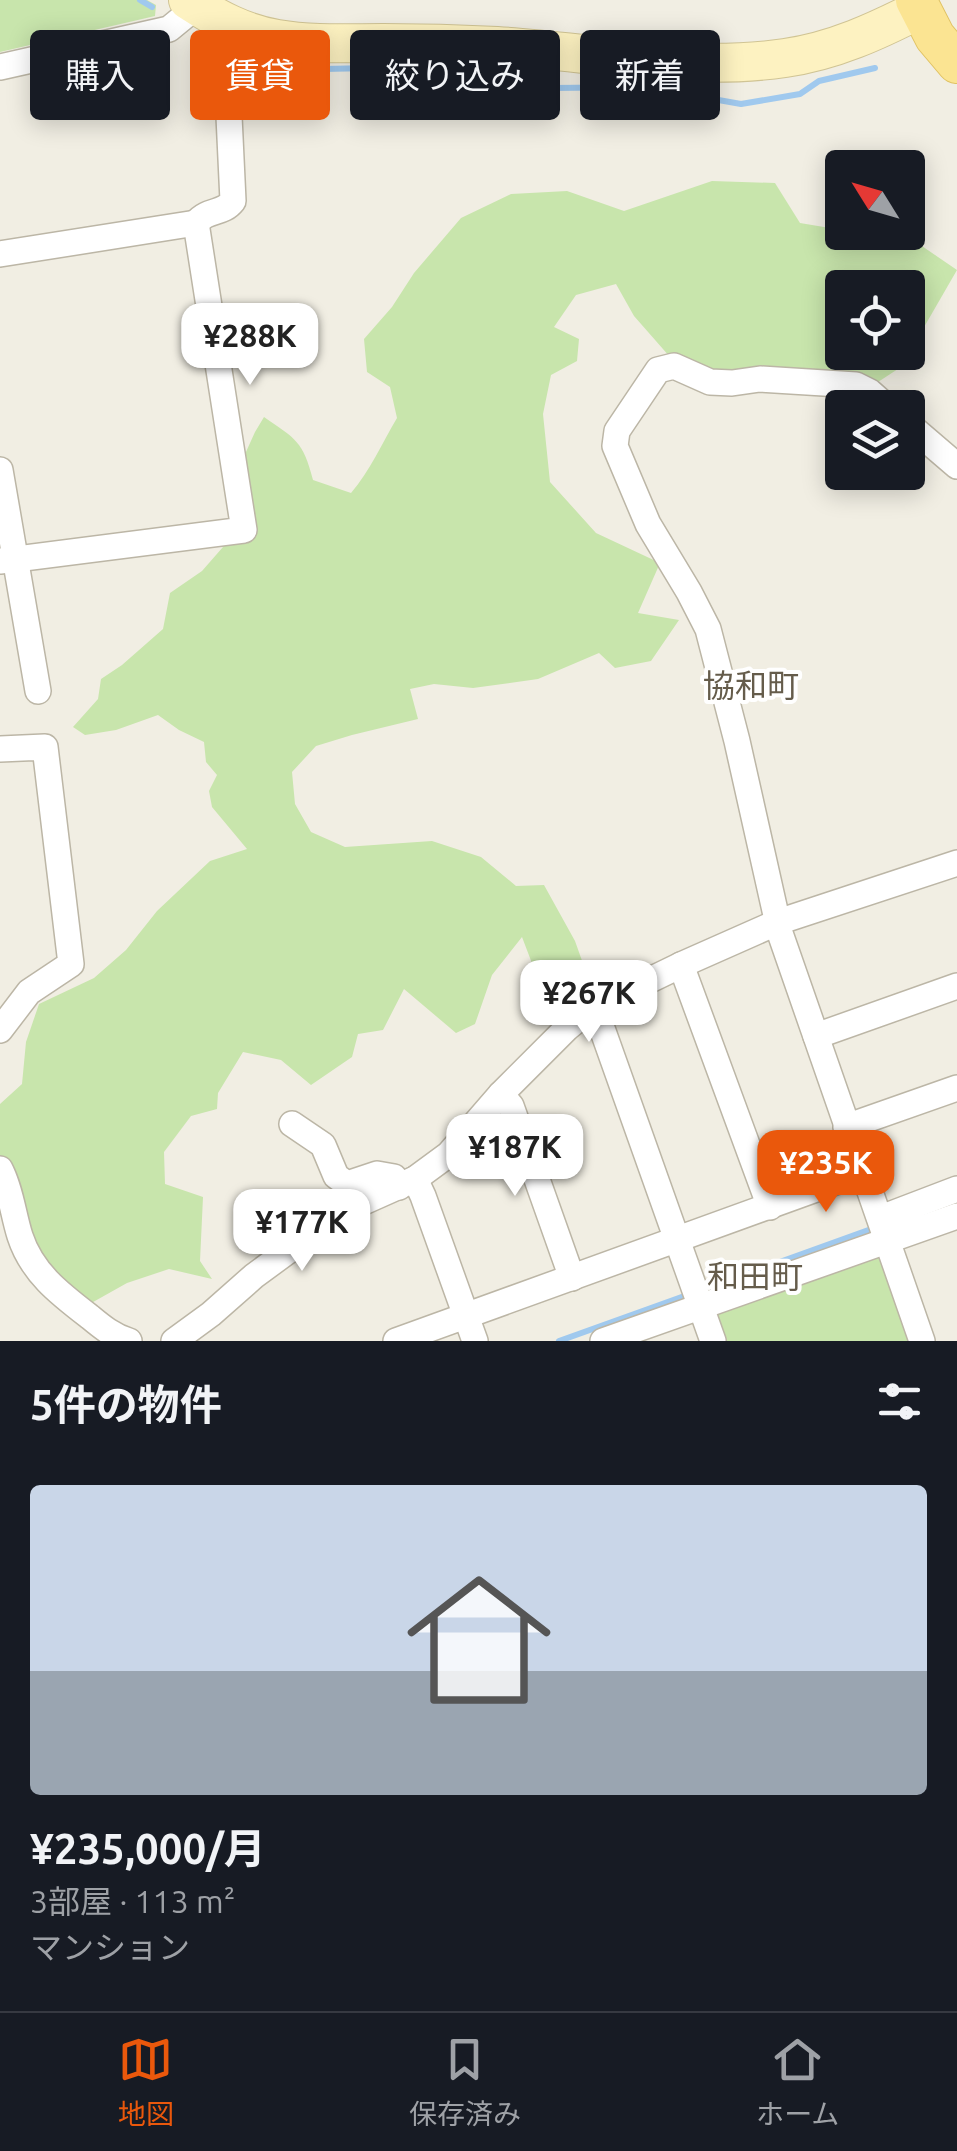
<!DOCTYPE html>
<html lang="ja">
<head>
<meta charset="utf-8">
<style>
  body { margin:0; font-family:Ubuntu,"Noto Sans JP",sans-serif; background:#242831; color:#f1f3f6; height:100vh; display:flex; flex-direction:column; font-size:38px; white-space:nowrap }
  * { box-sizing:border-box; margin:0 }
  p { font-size:32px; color:#9ea1a6 }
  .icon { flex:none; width:55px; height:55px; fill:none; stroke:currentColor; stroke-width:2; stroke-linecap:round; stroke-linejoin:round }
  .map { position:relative; height:1341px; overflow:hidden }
  .panel { display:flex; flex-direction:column; background:#171b24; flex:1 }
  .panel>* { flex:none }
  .hud { position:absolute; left:30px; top:30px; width:898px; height:90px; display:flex; gap:20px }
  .needle { width:65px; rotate:307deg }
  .controls { position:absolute; left:825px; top:150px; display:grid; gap:20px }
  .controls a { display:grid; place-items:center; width:100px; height:100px; border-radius:10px; background:#171b24; box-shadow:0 5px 25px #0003; font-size:50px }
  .price { position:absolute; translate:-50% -85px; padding:0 22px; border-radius:20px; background:#fff; color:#222; font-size:32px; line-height:65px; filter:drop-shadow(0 2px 5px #0008) }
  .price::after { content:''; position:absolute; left:50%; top:60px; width:30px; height:22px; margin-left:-15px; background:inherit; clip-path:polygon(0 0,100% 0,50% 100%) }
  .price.selected { background:#ea580c; color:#fff }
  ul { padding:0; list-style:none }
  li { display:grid; align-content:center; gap:20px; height:530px; padding:0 30px }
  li+li { border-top:2px solid #363941 }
  li span { display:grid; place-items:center; height:310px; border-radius:10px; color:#555 }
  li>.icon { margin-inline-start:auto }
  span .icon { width:180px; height:180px; fill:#fffc; stroke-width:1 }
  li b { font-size:42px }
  h2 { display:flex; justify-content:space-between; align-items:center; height:120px; padding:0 30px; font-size:42px }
  .tag { padding:0 35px; border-radius:10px; background:#171b24; box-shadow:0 5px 25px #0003; font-size:35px; line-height:90px }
  .tag.selected { background:#ea580c; color:#fff }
  .dock { display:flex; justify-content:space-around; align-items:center; height:140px; border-top:2px solid #363941; background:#171b24; font-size:28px; color:#9ea1a6 }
  .dock a { display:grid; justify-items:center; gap:5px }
  .dock .selected { color:#ea580c }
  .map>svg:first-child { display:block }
  .green { fill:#c8e5ac; fill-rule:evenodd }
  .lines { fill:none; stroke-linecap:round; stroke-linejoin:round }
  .stream { stroke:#a0c9ee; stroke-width:6 }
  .street-casing { stroke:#bcb6a6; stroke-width:28 }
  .secondary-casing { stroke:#d0c494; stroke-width:40 }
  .primary-casing { stroke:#e0c263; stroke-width:42 }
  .street { stroke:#fff; stroke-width:25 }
  .secondary { stroke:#fdf2c1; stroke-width:38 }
  .primary { stroke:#fbe492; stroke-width:40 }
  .labels { text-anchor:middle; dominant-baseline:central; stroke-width:8; stroke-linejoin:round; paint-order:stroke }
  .neighbourhood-label { font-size:32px; fill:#655c4b; stroke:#fff }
</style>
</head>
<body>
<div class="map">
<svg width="957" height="1341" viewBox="0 0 957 1341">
  <rect width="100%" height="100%" fill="#f1eee3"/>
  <g class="green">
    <path d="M0,0H147L156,5L155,16L0,52Z"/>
    <path d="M712,181L775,183L800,223L842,230V232L916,242L957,270L901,367L878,382L804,373L736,376L670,357L634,316L616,284L576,295L554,327L579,339L577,361L551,375L543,414L550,482L596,533L660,563L638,613L679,620L651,661L615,668L599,653L538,679L473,688L434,684L410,689L418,719L352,735L316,746L292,772L295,804L311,832L345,847L432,841L481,857L516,886L544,885L575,941L591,986L580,995L541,987L522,937L492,975L475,1024L456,1033L404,989L383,1030L358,1034L352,1057L311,1085L281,1060L243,1052L218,1093L217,1109L191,1116L164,1152L165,1184L203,1197L200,1261L212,1279L169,1269L127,1283L86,1306L56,1285L0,1159V1104L22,1084L26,1042L39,1004L94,978L126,950L157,911L210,861L247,849L212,807L209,791L217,775L206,762L204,742L179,730L158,715L116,730L85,735L73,727L98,699L101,679L122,665L163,629L170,593L202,571L223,547L250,506L241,463L255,432L264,417C296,439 303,441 313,480L351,493C370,471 382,443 397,418L390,387L367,372L364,339L392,307L414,273L461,218L511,194L567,191L624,211ZM842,288H908V352H842Z"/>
    <path d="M882,1250L911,1341H723L712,1315Z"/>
  </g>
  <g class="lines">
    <g class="stream">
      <path d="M140,0L152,7"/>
      <path d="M199,38L226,59"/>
      <path d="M237,64L324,69L418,67L472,71L554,88L645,87L741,104L800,94L819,81L875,68"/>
      <path d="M702,1290L874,1228"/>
      <path d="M559,1341L690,1294"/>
    </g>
    <g class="street-casing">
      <g id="street">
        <path d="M0,67L169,29L197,6"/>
        <path d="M196,223C209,208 222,215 233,201L227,74L242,31"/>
        <path d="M0,254L196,223L244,530L0,561"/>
        <path d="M888,408L870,392L856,385L760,379L732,383L710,382L674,366L658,370L617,431L615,446L648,524L689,592L708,629L737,741L780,933L922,1341"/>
        <path d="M908,424L957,466"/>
        <path d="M0,470L38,691"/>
        <path d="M0,749L45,747L71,964L29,992L0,1030"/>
        <path d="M681,965L770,1207"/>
        <path d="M590,1009L599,1020L713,1341"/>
        <path d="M816,1036L957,986"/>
        <path d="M501,1094L511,1106L572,1278"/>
        <path d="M292,1124L323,1145L336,1176L347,1184L377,1174L394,1177L399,1187"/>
        <path d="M846,1127L957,1088"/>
        <path d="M0,1169C11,1190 13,1214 20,1236C32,1273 60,1294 90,1317C102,1327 113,1336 129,1341"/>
        <path d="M415,1179L423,1196L475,1341"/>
        <path d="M881,1218L957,1189"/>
        <path d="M174,1341L211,1314L254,1276L341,1212L415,1179L449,1154L501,1094L567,1028L590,1009L681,965L778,922L957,863"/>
        <path d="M396,1341L863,1172"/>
        <path d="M603,1341L957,1216"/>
      </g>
    </g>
    <g class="secondary-casing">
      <path id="secondary" d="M188,0C217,19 243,33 277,39C312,45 348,43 383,43C421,43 459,44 497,46C592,52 690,72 785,58C834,51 877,31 920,9"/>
    </g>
    <g class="primary-casing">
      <path id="primary" d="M916,0L935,37L957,63"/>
    </g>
    <use href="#street" class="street"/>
    <use href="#secondary" class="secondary"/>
    <use href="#primary" class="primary"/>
  </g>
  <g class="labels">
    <g class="neighbourhood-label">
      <text x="751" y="685">協和町</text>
      <text x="755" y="1276">和田町</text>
    </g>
  </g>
</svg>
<div class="controls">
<a><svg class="needle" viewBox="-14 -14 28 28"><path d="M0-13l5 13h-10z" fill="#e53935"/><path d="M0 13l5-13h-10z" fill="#9ea1a6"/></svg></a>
<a><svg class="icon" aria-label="locate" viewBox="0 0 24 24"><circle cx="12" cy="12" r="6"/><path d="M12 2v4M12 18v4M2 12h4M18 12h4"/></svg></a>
<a><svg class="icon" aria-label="layers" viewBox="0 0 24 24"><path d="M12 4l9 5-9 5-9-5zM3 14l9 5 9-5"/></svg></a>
</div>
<b class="price" style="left:250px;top:388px">¥288K</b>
<b class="price" style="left:589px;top:1045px">¥267K</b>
<b class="price" style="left:515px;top:1199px">¥187K</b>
<b class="price selected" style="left:826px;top:1215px">¥235K</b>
<b class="price" style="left:302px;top:1274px">¥177K</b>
<div class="hud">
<a class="tag">購入</a>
<a class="tag selected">賃貸</a>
<a class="tag">絞り込み</a>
<a class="tag">新着</a>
</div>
</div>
<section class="panel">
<h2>5件の物件<svg class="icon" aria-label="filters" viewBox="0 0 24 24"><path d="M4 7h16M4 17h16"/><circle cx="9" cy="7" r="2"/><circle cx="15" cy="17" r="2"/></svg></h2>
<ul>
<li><span style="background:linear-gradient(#c9d6e8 60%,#9aa5b1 0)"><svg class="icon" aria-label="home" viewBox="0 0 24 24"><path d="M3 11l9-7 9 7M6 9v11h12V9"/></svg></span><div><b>¥235,000/月</b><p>3部屋 · 113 m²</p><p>マンション</p></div></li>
</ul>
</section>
<nav class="dock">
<a class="selected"><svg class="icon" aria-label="map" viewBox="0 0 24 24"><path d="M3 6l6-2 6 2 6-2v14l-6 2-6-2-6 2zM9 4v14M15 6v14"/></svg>地図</a>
<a><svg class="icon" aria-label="saved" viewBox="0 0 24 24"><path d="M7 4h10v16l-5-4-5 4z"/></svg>保存済み</a>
<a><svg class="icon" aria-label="home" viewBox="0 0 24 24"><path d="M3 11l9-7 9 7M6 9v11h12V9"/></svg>ホーム</a>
</nav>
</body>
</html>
